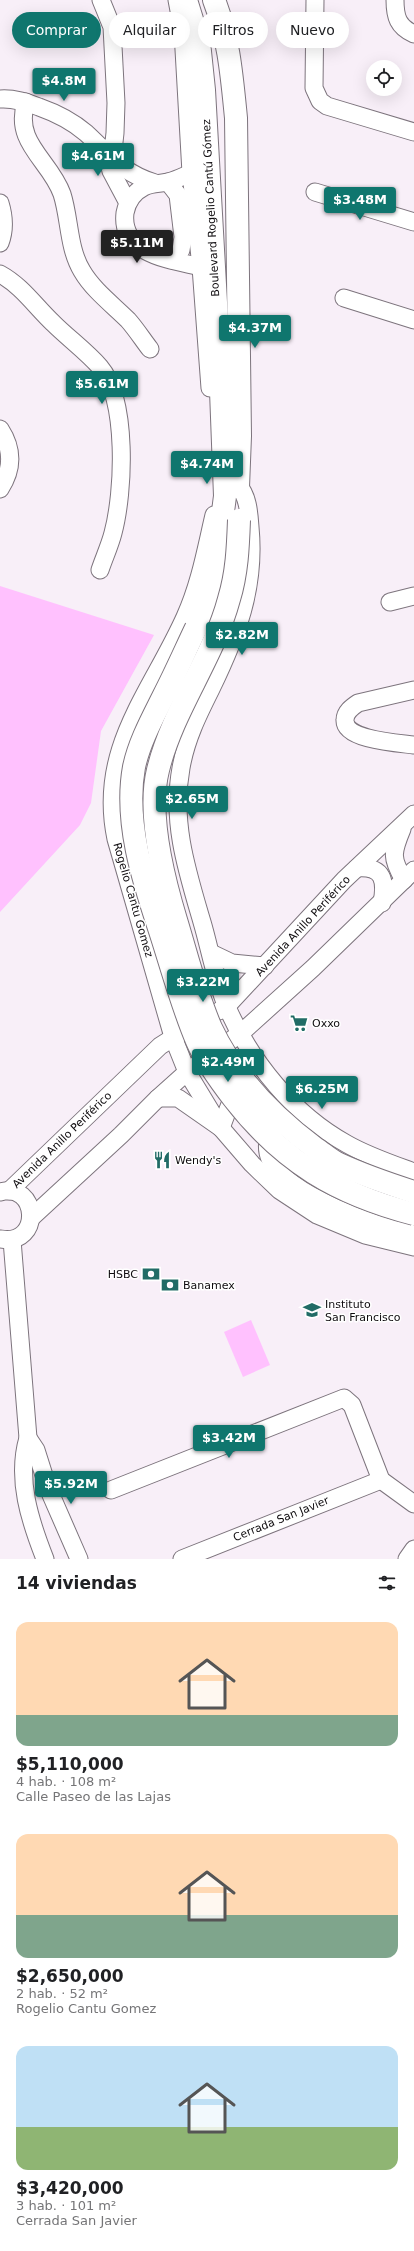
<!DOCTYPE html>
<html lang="es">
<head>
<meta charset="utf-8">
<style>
  body { margin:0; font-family:"DejaVu Sans",sans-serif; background:#f2f2f2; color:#202124; height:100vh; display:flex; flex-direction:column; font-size:15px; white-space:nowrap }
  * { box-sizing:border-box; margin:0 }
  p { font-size:13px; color:#757577 }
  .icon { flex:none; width:22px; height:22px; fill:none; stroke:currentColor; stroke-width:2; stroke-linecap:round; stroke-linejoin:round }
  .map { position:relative; height:1559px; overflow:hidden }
  .details { display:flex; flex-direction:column; background:#fff; flex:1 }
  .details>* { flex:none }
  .guide { position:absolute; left:12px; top:12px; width:390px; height:36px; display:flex; gap:8px }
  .fabs { position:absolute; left:366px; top:60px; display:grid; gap:8px }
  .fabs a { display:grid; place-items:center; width:36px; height:36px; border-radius:50%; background:#fff; box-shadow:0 4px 16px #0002; font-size:20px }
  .price { position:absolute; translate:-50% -34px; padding:0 9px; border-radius:4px; background:#0f766e; color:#fff; font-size:13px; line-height:26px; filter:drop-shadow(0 1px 2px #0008) }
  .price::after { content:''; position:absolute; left:50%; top:24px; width:12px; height:9px; margin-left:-6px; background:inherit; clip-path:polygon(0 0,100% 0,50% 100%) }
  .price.active { background:#222; color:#fff }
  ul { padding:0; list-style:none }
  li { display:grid; align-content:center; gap:8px; height:212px; padding:0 16px }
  li span { display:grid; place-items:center; height:124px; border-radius:12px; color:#555 }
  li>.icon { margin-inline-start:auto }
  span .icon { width:72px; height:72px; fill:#fffc; stroke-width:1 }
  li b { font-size:17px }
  h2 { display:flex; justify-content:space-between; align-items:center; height:48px; padding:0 16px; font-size:17px }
  .tag { padding:0 14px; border-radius:18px; background:#fff; box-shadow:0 4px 16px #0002; font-size:14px; line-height:36px }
  .tag.active { background:#0f766e; color:#fff }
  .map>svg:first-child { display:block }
  .green { fill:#ffc1fe }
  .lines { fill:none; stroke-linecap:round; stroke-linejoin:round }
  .minor-casing { stroke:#7d747d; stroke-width:19 }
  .major-casing { stroke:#7d747d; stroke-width:24 }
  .minor { stroke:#fff; stroke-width:17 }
  .major { stroke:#fff; stroke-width:22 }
  .major-bridge-casing { stroke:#7d747d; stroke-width:24; stroke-linecap:butt }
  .major-bridge { stroke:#fff; stroke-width:22 }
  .labels { text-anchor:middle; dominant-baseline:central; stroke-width:3; stroke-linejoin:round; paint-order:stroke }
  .street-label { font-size:11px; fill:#0f0c0f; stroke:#fff }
  .poi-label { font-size:11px; fill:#0f0c0f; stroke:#fff; text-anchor:start }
</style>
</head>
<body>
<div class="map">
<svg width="414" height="1559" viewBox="0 0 414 1559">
  <rect width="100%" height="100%" fill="#f8eff8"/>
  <g class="green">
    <path d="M0,586L154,635L101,731L91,803L80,825L0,912Z"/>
    <path d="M251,1320L270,1365L243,1377L224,1332Z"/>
  </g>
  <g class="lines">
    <g class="minor-casing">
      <g id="minor">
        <path d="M101,0L112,27L116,103L115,133L114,142L106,154"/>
        <path d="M177,0L183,32L191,173L201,267L210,388"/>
        <path d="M315,0L314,88L320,101L327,106L414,132"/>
        <path d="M395,0C395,17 398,27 414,34"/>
        <path d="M0,99C14,98 26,102 39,107C56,113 72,121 86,133C110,155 122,173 155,183"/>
        <path d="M26,102C13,143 50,160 62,194C70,219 68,248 82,271C93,290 113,305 128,320C136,329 143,340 150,349"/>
        <path d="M107,156L111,171L128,203"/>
        <path d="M191,173C184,176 176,180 168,182C160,184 152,183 144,187C134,192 127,202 125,213C120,255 172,260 201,267"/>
        <path d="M168,182L178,195L183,237L181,250L172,260"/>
        <path d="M315,192L414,222"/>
        <path d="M0,203C4,216 5,230 0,243"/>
        <path d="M0,274C22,286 35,306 53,323C68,338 86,351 100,367C128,400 124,492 113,533C110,545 104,558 100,570"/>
        <path d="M344,298L414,320"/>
        <path d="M0,429C13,449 13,469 0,489"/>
        <path d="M238,485C248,496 249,513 250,527C256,588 237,635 211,689C198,715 186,739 181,768C171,822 187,871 202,922C210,949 215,980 227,1007C251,1062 294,1115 347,1144C368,1156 392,1164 414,1172"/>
        <path d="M214,515C206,549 200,584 185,617C151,693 97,749 116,839L173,1037L187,1072L221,1128L252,1164L279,1190L317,1215L365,1235L414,1247"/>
        <path d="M390,602L414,596"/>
        <path d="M414,690L358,703C352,707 345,712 345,720C344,740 399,743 414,745"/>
        <path d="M402,829C392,853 391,858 404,880"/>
        <path d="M357,868C384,866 386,881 382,903"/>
        <path d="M211,953L232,963L265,966"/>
        <path d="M219,1011L227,1006L344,880L414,814"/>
        <path d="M158,1098H178L221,1128L230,1104L241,1092"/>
        <path d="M270,1130C267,1140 266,1150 270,1159C288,1196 377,1226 414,1234"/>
        <path d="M9,1191L160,1046L182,1032"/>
        <path d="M0,1192C38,1181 43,1246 1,1239"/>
        <path d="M31,1218L121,1135L158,1098L187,1072L241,1033L313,968L414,870"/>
        <path d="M12,1240L28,1438C16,1479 30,1521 45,1559"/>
        <path d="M28,1438L36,1450L48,1488L79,1559"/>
        <path d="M111,1490L344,1398L352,1405L381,1480L414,1504"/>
        <path d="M182,1559L381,1480"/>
        <path d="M407,1559L414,1549"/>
      </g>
    </g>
    <g class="major-casing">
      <g id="major">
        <path d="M186,0L199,42L204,90L221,391L225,496L219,543L210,587L196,628"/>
        <path d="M214,0C229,38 232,78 236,118L240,436L238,487"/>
      </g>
    </g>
    <use href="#minor" class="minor"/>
    <use href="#major" class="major"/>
    <g class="major-bridge-casing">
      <g id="major-bridge">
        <path d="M239,520C238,547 237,573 229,599C213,659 173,709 158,770C147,814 163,877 176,920C187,956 196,994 211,1028C234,1077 272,1116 315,1148C323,1153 330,1160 339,1164C363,1175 389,1184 414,1192"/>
        <path d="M196,628C185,651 175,674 163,697C152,719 139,743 134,767C124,821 143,880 160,931C172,968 182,1006 197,1041C206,1062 220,1081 234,1099C283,1162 337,1194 414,1214"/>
      </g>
    </g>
    <use href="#major-bridge" class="major-bridge"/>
  </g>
  <defs>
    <g id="supermarket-bare" transform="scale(1.38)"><path d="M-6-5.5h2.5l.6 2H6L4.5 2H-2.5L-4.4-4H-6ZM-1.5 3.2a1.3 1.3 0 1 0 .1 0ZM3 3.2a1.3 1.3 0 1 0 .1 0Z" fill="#216c66" stroke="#fff" stroke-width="2.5" paint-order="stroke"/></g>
    <g id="restaurant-bare" transform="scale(1.38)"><path d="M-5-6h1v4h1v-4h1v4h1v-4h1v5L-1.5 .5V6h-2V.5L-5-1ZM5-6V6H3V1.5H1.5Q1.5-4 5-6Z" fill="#216c66" stroke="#fff" stroke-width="2.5" paint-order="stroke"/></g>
    <g id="bank-bare" transform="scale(1.38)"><path d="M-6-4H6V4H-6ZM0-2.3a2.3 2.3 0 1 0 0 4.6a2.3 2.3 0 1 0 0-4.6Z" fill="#216c66" stroke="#fff" stroke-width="2.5" paint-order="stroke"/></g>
    <g id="school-bare" transform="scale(1.38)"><path d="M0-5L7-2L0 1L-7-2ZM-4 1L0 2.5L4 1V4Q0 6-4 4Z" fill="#216c66" stroke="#fff" stroke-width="2.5" paint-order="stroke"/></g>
  </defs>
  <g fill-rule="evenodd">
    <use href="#supermarket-bare" x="299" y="1023"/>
    <use href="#restaurant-bare" x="162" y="1160"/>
    <use href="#bank-bare" x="151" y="1274"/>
    <use href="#bank-bare" x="170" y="1285"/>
    <use href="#school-bare" x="312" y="1310"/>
  </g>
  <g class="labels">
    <g class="street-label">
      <text transform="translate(211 208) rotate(-93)">Boulevard Rogelio Cantú Gómez</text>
      <text transform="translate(133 900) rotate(74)">Rogelio Cantu Gomez</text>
      <text transform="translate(303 926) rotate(-47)">Avenida Anillo Periférico</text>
      <text transform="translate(62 1140) rotate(-44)">Avenida Anillo Periférico</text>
      <text transform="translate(281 1519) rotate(-22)">Cerrada San Javier</text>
    </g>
    <g class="poi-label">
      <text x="312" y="1023">Oxxo</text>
      <text x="175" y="1160">Wendy's</text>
      <text x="138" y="1274" text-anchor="end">HSBC</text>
      <text x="183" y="1285">Banamex</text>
      <text x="325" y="1304">Instituto<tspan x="325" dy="13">San Francisco</tspan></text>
    </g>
  </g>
</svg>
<div class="fabs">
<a><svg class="icon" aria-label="locate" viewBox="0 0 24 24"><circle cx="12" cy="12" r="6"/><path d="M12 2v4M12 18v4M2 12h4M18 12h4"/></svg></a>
</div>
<b class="price" style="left:64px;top:102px">$4.8M</b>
<b class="price" style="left:98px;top:177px">$4.61M</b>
<b class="price" style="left:360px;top:221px">$3.48M</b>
<b class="price active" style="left:137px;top:264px">$5.11M</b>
<b class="price" style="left:255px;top:349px">$4.37M</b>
<b class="price" style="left:102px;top:405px">$5.61M</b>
<b class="price" style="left:207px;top:485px">$4.74M</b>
<b class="price" style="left:242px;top:656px">$2.82M</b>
<b class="price" style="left:192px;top:820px">$2.65M</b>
<b class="price" style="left:203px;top:1003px">$3.22M</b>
<b class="price" style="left:228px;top:1083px">$2.49M</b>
<b class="price" style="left:322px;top:1110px">$6.25M</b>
<b class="price" style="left:229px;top:1459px">$3.42M</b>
<b class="price" style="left:71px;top:1505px">$5.92M</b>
<div class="guide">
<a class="tag active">Comprar</a>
<a class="tag">Alquilar</a>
<a class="tag">Filtros</a>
<a class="tag">Nuevo</a>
</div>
</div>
<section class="details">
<h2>14 viviendas<svg class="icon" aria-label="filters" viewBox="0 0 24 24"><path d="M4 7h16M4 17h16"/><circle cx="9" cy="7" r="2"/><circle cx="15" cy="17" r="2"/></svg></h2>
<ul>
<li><span style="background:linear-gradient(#ffd9b3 75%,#7fa58c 0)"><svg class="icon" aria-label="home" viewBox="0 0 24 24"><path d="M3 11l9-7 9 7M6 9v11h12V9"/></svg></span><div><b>$5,110,000</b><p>4 hab. · 108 m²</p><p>Calle Paseo de las Lajas</p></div></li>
<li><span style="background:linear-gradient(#ffd9b3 65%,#7fa58c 0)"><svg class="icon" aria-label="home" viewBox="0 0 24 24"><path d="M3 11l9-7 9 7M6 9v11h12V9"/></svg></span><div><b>$2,650,000</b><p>2 hab. · 52 m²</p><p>Rogelio Cantu Gomez</p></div></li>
<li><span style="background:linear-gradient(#bfe0f5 65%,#8fb573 0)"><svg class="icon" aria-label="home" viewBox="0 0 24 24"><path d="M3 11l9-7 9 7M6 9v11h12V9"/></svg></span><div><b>$3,420,000</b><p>3 hab. · 101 m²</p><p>Cerrada San Javier</p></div></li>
</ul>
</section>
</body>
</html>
